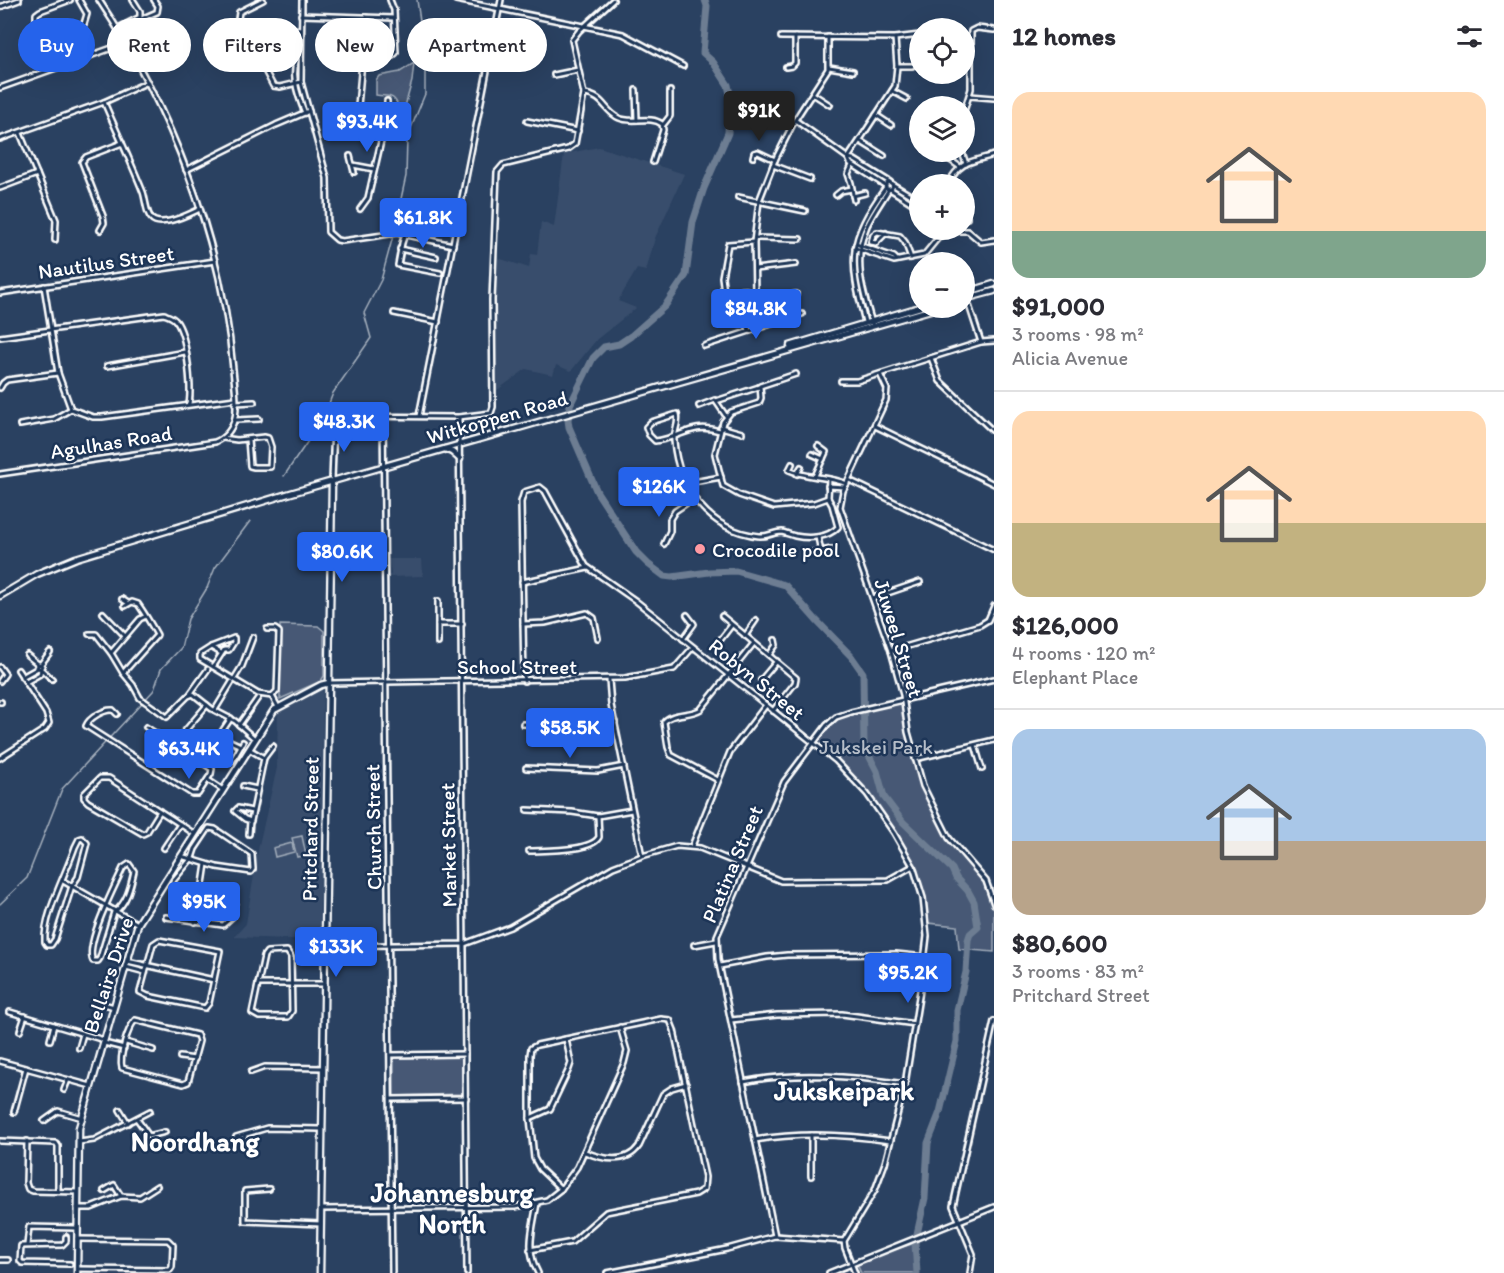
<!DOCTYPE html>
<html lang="en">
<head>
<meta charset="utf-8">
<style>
  body { margin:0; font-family:Itim,sans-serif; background:#f7f7f7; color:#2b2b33; height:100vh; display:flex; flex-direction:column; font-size:22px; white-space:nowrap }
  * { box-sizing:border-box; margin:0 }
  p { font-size:20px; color:#7c7c81 }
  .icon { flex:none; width:33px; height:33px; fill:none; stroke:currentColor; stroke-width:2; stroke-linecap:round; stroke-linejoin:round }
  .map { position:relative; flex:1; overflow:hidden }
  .side { display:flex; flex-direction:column; background:#fff; width:510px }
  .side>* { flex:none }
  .guide { position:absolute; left:18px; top:18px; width:570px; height:54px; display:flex; gap:12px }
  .tools { position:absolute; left:909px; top:18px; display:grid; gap:12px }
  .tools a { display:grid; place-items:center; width:66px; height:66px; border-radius:50%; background:#fff; box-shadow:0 6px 24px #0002; font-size:30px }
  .price { position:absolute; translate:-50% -51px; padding:0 14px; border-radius:6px; background:#2563eb; color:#fff; font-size:20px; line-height:39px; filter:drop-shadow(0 2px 3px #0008) }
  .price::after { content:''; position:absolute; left:50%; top:36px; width:18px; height:14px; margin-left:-9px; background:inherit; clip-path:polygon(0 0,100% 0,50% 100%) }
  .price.active { background:#222; color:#fff }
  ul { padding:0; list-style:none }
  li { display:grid; align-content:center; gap:12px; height:318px; padding:0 18px }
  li+li { border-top:2px solid #e1e1e2 }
  li span { display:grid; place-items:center; height:186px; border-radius:18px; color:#555 }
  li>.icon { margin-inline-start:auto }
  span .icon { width:108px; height:108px; fill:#fffc; stroke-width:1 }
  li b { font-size:26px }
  h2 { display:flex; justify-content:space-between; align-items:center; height:72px; padding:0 18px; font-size:26px }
  .pill { padding:0 21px; border-radius:27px; background:#fff; box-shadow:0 6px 24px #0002; font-size:21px; line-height:54px }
  .pill.active { background:#2563eb; color:#fff }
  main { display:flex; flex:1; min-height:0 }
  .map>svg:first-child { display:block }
  .built { fill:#394e6c }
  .green { fill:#465975; stroke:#a2acba; stroke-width:1.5 }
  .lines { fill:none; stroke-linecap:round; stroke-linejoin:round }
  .stream { stroke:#a7b1be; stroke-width:1.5 }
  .river { stroke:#6d7d92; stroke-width:7 }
  .street-casing { stroke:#fff; stroke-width:8 }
  .secondary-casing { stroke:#fff; stroke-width:9 }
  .street { stroke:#1d3557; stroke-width:3 }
  .secondary { stroke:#1d3557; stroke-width:4.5 }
  .poi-dot { fill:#ff9aa2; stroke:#1d3557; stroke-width:2 }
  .labels { text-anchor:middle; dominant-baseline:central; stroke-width:5; stroke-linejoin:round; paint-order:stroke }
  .street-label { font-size:21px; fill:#fff; stroke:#1d3557 }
  .poi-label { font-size:21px; fill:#fff; stroke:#1d3557; text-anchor:start }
  .park-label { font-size:21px; fill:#b5bdc8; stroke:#1d3557 }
  .district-label { font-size:27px; font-weight:bold; fill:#fff; stroke:#1d3557 }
</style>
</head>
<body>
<main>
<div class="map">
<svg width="994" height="1273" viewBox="0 0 994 1273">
  <rect width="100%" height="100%" fill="#2a4161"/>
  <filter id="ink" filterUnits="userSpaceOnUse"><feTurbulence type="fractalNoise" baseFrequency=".0167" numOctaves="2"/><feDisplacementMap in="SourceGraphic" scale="12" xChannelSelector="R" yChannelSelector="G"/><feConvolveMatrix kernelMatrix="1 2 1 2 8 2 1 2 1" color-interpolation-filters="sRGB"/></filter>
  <g filter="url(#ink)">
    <g class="built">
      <path d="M599,147L684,174L655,238L646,271L637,269L618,301L636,308L597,339L571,371L556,365L553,375L526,369L496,391L495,305L498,258L529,268L531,254L537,255L541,222L554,227L564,154Z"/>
      <path d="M388,559H422L423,576L387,577L391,574Z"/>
      <path d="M321,690L323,691L320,940L234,937L246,924L259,845L277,768L278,710Z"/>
    </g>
    <g class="green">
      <path d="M414,63L412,81L404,110L400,109C393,93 390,97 376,95V80L379,76L400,72Z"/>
      <path d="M280,625L318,626L324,631V676L321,681L280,699Z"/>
      <path d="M904,700C913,743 921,785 942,824C955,849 987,872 994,900C994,916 994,936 994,952L959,949L957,926L928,923C920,849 871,787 815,742L826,726L836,717Z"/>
      <path d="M302,836L306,855L297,857L292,838Z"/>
      <path d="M292,843L294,852L275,857L273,848Z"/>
      <path d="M462,1057V1094L394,1096V1058Z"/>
      <path d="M915,1243L917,1273H861L856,1262Z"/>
    </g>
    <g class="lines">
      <g class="stream">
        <path d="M394,231L406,176L407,138L425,94V56L417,0"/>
        <path d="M284,476L323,419L333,393L371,338L364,313L381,280L393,236"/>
        <path d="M0,904L27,878L62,789L154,690L161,669L181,648L188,619L207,588L215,568L250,521"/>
      </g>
      <path class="river" d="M705,0L707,6L703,53L713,62L728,85L730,94L728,133L704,188L693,222L686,275L665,306L631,336L619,344L604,347L593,358L570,405L568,420L569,427L597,492L636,552L648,564L664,576L672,577L709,572L736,571L785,585L816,620L851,656L863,673L864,746L877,771L884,797L903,822L952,869L956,878L968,891L974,902L978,927L970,934L968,940L966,972L957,1010V1041L940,1112L928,1143L925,1198L915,1243L917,1273"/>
      <g class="street-casing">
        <g id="street">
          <path d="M70,0L40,11L36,14V21L43,37H52L84,24L87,14L79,0"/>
          <path d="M263,0L239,12L238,19L273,86L280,87L301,82"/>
          <path d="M302,0L301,82L327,178L328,232L337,240L342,241L397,233L453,245"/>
          <path d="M456,0L623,34L683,66"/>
          <path d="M0,7L19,0"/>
          <path d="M301,15L394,18"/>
          <path d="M366,17L357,117L361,124L381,139"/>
          <path d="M141,19L157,12L158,6L154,0"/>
          <path d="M118,28L140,17V11L133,0"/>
          <path d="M284,28L301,30"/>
          <path d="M781,37L895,38L920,35"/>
          <path d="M449,46L490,55"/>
          <path d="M300,51C289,71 297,94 305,113"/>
          <path d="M362,65L390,58L396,53L394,10L390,0"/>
          <path d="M897,66H912"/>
          <path d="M786,67L792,66L795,63V37"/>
          <path d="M829,67L853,71"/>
          <path d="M554,75L578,70"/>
          <path d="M0,88L126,43"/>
          <path d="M636,90L637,120"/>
          <path d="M892,91L907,99"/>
          <path d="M584,94C604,96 604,111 619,118C632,124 650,115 662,124L663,130L653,162"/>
          <path d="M813,94L830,105"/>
          <path d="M970,96L994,98"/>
          <path d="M104,102C117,132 131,162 143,192C146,200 146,218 155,221C166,225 190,214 200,209"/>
          <path d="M964,111L971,89V31L977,28L994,30"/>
          <path d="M876,115L891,125"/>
          <path d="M795,120L848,158L853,159L890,182"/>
          <path d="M527,121L578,131"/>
          <path d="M663,125L670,116V91"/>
          <path d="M20,133L56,220L55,240"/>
          <path d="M0,139L104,102L148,82"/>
          <path d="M860,141L884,156"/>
          <path d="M962,152L966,164"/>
          <path d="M942,154L960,167"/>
          <path d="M350,156L354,172"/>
          <path d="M753,157L754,153L758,152L775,160"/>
          <path d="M848,158L895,86L897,66L895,38"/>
          <path d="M848,158L850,163L886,186"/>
          <path d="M353,165L374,169"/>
          <path d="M773,165L810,179"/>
          <path d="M852,165L848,174L851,183L854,200"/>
          <path d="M186,170L276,125L309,111"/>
          <circle cx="889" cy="186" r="3.5"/>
          <path d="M892,184L920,201"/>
          <path d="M948,184C960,161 970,162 994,155"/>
          <path d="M0,188L37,174"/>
          <path d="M890,189L920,208"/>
          <path d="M836,195L841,191L852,189"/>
          <path d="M853,196L865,193"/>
          <path d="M738,197L805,211"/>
          <path d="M360,209L368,198L387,115V101"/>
          <path d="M964,218H967"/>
          <path d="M100,230L104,223L103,216L82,162L86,157L122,143"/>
          <path d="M886,233L876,243L871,242L873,235L877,232L900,236L905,242L911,258"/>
          <path d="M755,238L800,239"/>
          <path d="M754,242L728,244L722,277L724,292L746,290L775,299L796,294"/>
          <path d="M856,244L894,257L897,260"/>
          <path d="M855,248L894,261L924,255L938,238L959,231H968L981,242L994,240"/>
          <path d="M400,249L436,257"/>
          <path d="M755,269L796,264"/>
          <path d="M440,273L398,265L402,243L410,219L451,226"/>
          <path d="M44,286L58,373L71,409L93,417H102L235,399"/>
          <path d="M0,293L215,261"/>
          <path d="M965,293L981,342"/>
          <path d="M784,298L789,318"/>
          <path d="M744,310L749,331"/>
          <path d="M394,313L438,322"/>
          <path d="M721,315L744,310L752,301L755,291L754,242L759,201L775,160L795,120L828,69V37"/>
          <path d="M865,322C849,260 847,241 886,187"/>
          <path d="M873,326C863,293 852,260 867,226C873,213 882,201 889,189"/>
          <path d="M0,337L164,314C169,316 173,317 176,321C187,335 192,387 189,404"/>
          <path d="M704,346L802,314"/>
          <path d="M931,358L940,381L994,432"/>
          <path d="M107,366L185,352"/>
          <path d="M796,374L760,386L761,398L759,403L731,412L723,422L715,454L723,486L739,495L774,507L814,503L828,498"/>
          <path d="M880,374L887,389L886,400L843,491L840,507L891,651L903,695L908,732L923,786L949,838L986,881L994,904"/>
          <path d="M841,381H857L981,342L994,341"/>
          <path d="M0,388L3,383L7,380L58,373"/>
          <path d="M716,401L759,387"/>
          <path d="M235,403L254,402"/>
          <path d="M699,406L715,400L726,416"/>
          <path d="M383,416L392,1273"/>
          <path d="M419,416L501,0"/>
          <path d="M459,417L467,1273"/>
          <path d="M236,420L259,419"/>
          <path d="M20,425L54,419L71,409"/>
          <path d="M875,426L994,484"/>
          <path d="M721,427L742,433"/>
          <path d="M720,431C691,422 682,438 655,441L649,435L646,427L651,422L677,414C680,424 673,432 674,441C678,488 709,531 759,536C767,537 774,532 782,532C786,533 791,535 795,536C809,539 828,538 838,527L832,505L828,498"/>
          <path d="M223,438L237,440L264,437L268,438L271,447L270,467H254L250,466L248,439"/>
          <path d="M812,454L823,459"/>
          <path d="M792,464L789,470C806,478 828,476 847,484"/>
          <path d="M0,474L215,442C245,429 235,394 233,369C222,239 171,108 99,0"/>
          <path d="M797,474L801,467"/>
          <path d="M815,476L826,452L818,446"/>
          <path d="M332,480L334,425L335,420L340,416L459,417L491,413L493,407L492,300L497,172L503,165L568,149L575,144L584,94L572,40L579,31L613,0"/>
          <path d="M849,480L994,550"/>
          <path d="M687,483L721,477"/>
          <path d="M828,486L845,487"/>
          <path d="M828,498L829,479"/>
          <path d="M818,537L821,552"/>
          <path d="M664,544L670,531V519L675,511L693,499"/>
          <path d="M810,553L832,549"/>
          <path d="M522,582L588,568"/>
          <path d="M873,598L920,582"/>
          <path d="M122,599L128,603"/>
          <path d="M125,606L132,602L138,604C145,614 151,624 157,635L123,673L133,685L140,698L167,717L188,696L193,694L212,709L235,721L255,739"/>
          <path d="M103,613L125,636"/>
          <path d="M722,616L796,678L795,683L773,711"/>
          <path d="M438,624H462"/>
          <path d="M523,624L545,623L587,613L594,618L598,638"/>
          <path d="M267,629H275L279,632L277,691L272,696L278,707"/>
          <path d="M89,634H96L111,653"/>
          <path d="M745,636L756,620"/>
          <path d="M683,639L694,624L687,615"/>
          <path d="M438,643V601"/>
          <path d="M717,644L731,626"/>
          <path d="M211,647L221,653"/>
          <path d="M891,651L980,625L988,620L994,606"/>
          <path d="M27,655L38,664"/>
          <path d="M769,655L776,645L775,640"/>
          <path d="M39,664L42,666L40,669L37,667Z"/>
          <path d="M41,664L50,652"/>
          <path d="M0,667L5,674L0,681"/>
          <path d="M213,667L224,650H229L234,642V638L211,647L200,654V659L258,694L272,696"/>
          <path d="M123,673L111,653L140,619L144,617"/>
          <path d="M22,677L38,668"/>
          <path d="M234,679L242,666L253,637"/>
          <path d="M609,680L611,705L642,856"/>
          <path d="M761,680L777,661"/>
          <path d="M524,681L521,502L524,492L540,487L545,491L586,566L636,601L836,761L867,794L894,833L913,866L923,898L927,936L922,978L905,1084L885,1163L875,1190L844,1241L845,1248L855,1273"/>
          <path d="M26,682L40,674L41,669L52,679"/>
          <path d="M329,683L625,678L674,669L693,647"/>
          <path d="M190,694L208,669"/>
          <path d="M0,702H1"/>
          <path d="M215,710L232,682"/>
          <path d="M117,714L113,710C104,709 89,718 86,726L192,794H198L211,774L212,769L146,727"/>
          <path d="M523,724L592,727L615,722"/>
          <path d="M239,725L258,698"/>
          <path d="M184,732L207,705"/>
          <path d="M219,736L241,746L243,742"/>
          <path d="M975,745L982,769"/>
          <path d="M211,748L231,718"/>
          <path d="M249,749L264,758L251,821L245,819L235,811L238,808L252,811"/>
          <path d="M0,758L45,729L49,723L46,713L18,670"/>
          <path d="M264,758L273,746"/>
          <path d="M915,759L994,740"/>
          <path d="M233,760L241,746"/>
          <path d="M526,768L598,771L624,766"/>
          <path d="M208,780L223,790"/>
          <path d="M718,780L671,755L668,747L664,722C672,712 690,716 701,709L754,643"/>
          <path d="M243,786L257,789"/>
          <path d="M527,810L572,812L598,816L632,810"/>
          <path d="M160,811L147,832L143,834L88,802L84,798V794L100,778H109L195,834"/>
          <path d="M249,834L250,821"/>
          <path d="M82,838L87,843L78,877L72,886L55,939L51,945H47L45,942C43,916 66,874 75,847L79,839Z"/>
          <path d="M692,846L730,752L766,705"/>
          <path d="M164,848L180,824"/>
          <path d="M529,851C545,850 591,852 599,837L598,816"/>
          <path d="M181,856L217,867L251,872L253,869L252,854L215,829L209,828L195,849L192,858L173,881V886L176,889L234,894L235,902"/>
          <path d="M129,864L134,871C131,885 127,904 114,912L100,958L98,961H93C84,945 115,886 123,868Z"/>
          <path d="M63,881L138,924"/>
          <path d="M166,917L223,925L232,917"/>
          <path d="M195,922L196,910L200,904L206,864"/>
          <path d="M159,940L220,951L209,1003L205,1008L148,996L140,992L153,944Z"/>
          <path d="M694,945L716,941"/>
          <path d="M326,946L464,944L510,927L613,867L642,856L677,846L700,848L781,881L888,880L913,866"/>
          <path d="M267,952L287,951L291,957L292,1011L288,1017H259L252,1013L264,956Z"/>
          <path d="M127,961L214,980"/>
          <path d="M720,966L767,957L787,955L896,954L925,957"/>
          <path d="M126,967L145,972"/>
          <path d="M258,984H324"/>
          <path d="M104,1004L114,1007"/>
          <path d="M10,1012L104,1040"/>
          <path d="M135,1020L197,1035L199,1041L188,1082L183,1084L122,1068C119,1056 127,1030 135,1020Z"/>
          <path d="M731,1020L777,1015L842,1014L915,1024"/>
          <path d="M20,1031L25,1016"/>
          <path d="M50,1040L54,1025"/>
          <path d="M126,1042L153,1050"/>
          <path d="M104,1043L124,1048"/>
          <path d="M79,1048L83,1034"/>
          <path d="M390,1055L465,1054"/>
          <path d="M180,1057L195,1059"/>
          <path d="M0,1061L91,1086"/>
          <path d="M251,1072L265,1067L323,1068"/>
          <path d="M743,1082C796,1071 852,1076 905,1084"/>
          <path d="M64,1090L68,1080"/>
          <path d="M391,1099L466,1098"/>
          <path d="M120,1110L128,1123"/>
          <path d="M14,1112L26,1068"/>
          <path d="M530,1118L550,1109L569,1069L571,1063L566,1039"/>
          <path d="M137,1119L149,1136L165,1132"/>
          <path d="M44,1121L58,1111L82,1118"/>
          <path d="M755,1140C801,1132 845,1134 890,1141"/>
          <path d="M0,1141L56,1143L58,1146V1191"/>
          <path d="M27,1141L26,1183L28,1189L33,1191L78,1192"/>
          <path d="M79,1142L94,1140L150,1111"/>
          <path d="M236,1143V1137L267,1128L321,1129"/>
          <path d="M236,1143L242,1142L245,1136"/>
          <path d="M585,1152C602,1159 626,1165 639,1146L663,1094L672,1088L686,1084"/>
          <path d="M811,1176V1135"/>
          <path d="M269,1189L245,1191V1221L321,1224"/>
          <path d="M104,1191L114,1185L121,1196"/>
          <path d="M537,1203C533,1228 525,1250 538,1273"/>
          <path d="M77,1208H91L121,1196L140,1197L157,1186"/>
          <path d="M321,1209L515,1207L547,1200L561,1189L577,1167L624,1063L627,1051L620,1027"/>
          <path d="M775,1236L718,959L717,936L784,782L827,725L836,717L851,712L994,679"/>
          <path d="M66,1237V1241L62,1245L21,1246L20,1261L22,1263L70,1264"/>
          <path d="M77,1239L168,1240L173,1245L172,1267L170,1270L77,1269"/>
          <path d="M27,1245L29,1227L77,1228"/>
          <path d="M530,1250L572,1242L606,1212L696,1194L704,1189L705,1177L674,1030L670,1020L661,1019L537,1045L531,1048L530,1055V1118L534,1158L540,1169L561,1189"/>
          <path d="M0,1260H8"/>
          <path d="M607,1273L727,1249L775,1236L844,1241"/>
          <path d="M829,1273L994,1207"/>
          <path d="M970,1273L973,1254L953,1206L994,1021"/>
        </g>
      </g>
      <g class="secondary-casing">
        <g id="secondary">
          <path d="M964,293L994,284"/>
          <path d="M964,299L994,291"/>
          <path d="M790,346L920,307"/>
          <path d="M445,449L452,452L460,459"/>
          <path d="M0,596L37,574L76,558L291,493L937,308"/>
          <path d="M77,1273L79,1128L138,924L274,710L321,685L329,683"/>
          <path d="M320,1273L332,482"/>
        </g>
      </g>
      <use href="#street" class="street"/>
      <use href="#secondary" class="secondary"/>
    </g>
  </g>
  <circle class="poi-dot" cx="700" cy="549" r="6"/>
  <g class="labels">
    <g class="street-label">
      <text transform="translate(106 262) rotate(-8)">Nautilus Street</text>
      <text transform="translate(497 417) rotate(-16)">Witkoppen Road</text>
      <text transform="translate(111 442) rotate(-9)">Agulhas Road</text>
      <text transform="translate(899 638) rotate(73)">Juweel Street</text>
      <text x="517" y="666">School Street</text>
      <text transform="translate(757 679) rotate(39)">Robyn Street</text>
      <text transform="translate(373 827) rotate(-91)">Church Street</text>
      <text transform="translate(310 829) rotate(-89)">Pritchard Street</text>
      <text transform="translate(448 845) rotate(-91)">Market Street</text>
      <text transform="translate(732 864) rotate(-67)">Platina Street</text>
      <text transform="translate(108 975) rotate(-72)">Bellairs Drive</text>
    </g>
    <g class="poi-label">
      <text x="712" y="549">Crocodile pool</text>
    </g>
    <g class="park-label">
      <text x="876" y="746">Jukskei Park</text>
    </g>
    <g class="district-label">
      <text x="844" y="1090">Jukskeipark</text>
      <text x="195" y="1141">Noordhang</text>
      <text x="452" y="1192">Johannesburg<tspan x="452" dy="31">North</tspan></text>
    </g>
  </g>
</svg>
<div class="tools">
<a><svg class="icon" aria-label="locate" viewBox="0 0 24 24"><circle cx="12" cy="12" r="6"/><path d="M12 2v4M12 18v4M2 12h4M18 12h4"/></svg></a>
<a><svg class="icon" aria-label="layers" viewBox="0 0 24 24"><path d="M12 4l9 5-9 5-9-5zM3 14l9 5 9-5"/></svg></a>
<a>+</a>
<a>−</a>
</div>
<b class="price active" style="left:759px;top:142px">$91K</b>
<b class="price" style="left:367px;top:153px">$93.4K</b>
<b class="price" style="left:423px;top:249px">$61.8K</b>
<b class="price" style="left:756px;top:340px">$84.8K</b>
<b class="price" style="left:344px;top:453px">$48.3K</b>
<b class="price" style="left:659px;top:518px">$126K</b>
<b class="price" style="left:342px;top:583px">$80.6K</b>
<b class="price" style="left:570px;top:759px">$58.5K</b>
<b class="price" style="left:189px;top:780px">$63.4K</b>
<b class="price" style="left:204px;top:933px">$95K</b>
<b class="price" style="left:336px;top:978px">$133K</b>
<b class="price" style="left:908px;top:1004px">$95.2K</b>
<div class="guide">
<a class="pill active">Buy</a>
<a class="pill">Rent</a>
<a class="pill">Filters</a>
<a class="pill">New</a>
<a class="pill">Apartment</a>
</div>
</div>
<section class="side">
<h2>12 homes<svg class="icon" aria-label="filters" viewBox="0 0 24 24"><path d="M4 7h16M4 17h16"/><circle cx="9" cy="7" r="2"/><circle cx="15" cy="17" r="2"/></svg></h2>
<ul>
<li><span style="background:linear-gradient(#ffd9b3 75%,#7fa58c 0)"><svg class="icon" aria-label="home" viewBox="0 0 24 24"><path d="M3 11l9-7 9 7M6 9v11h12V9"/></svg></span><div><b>$91,000</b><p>3 rooms · 98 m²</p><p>Alicia Avenue</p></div></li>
<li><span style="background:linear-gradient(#ffd9b3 60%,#c2b280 0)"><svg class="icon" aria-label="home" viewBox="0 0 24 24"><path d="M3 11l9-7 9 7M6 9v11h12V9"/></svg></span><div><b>$126,000</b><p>4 rooms · 120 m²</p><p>Elephant Place</p></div></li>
<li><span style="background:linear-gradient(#a9c7e8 60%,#b9a48a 0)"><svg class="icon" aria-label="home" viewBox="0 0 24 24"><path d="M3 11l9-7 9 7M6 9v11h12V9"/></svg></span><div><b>$80,600</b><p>3 rooms · 83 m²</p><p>Pritchard Street</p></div></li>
</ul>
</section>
</main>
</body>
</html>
